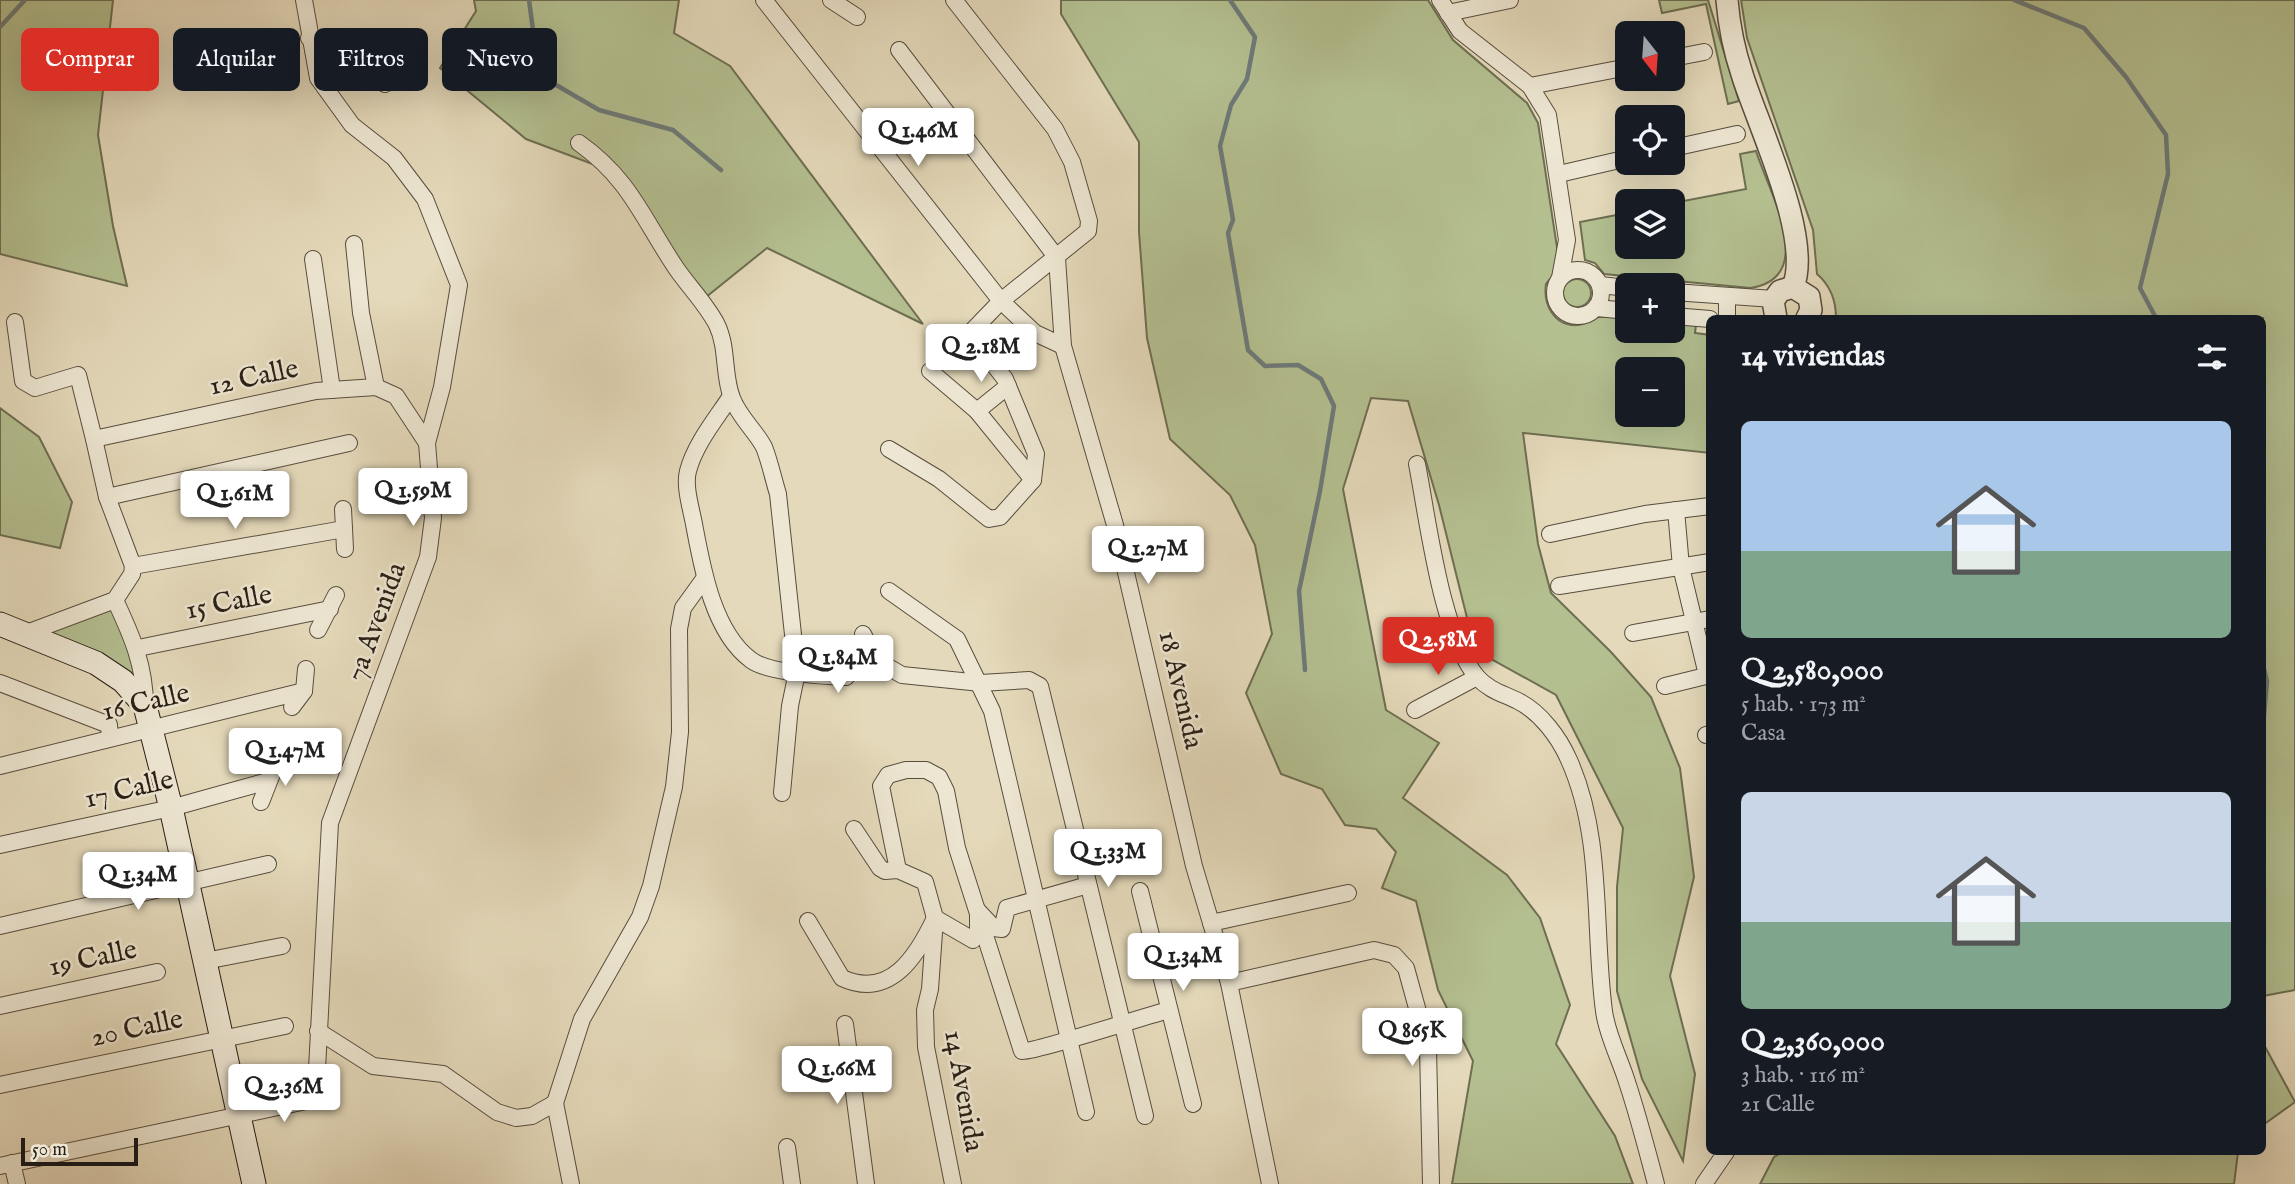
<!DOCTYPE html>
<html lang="es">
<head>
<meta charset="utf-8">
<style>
  body { margin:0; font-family:"IM FELL English",serif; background:#242831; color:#f1f3f6; height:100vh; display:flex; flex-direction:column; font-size:26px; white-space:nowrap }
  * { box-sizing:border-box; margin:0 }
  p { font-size:23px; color:#9ea1a6 }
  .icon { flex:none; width:38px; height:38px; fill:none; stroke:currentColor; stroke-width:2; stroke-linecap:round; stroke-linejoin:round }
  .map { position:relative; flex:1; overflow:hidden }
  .sheet { position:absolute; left:1706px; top:315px; width:560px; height:840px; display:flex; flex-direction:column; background:#171b24; border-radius:10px; box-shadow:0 7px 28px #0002 }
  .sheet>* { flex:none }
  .top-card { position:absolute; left:21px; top:28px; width:665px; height:63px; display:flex; gap:14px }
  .needle { width:46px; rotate:163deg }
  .controls { position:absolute; left:1615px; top:21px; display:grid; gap:14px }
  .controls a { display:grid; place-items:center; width:70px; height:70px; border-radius:10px; background:#171b24; box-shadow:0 7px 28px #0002; font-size:35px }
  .scale { position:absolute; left:21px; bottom:18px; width:117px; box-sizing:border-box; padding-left:7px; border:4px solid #291e15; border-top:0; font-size:19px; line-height:24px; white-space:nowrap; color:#291e15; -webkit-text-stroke:5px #ede6d2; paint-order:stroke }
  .price { position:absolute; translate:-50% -60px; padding:0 16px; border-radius:7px; background:#fff; color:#222; font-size:23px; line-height:46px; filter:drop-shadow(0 2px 4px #0008) }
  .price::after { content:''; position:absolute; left:50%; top:42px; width:21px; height:16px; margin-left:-10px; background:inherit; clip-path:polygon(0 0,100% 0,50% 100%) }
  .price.on { background:#d93025; color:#fff }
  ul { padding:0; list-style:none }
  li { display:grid; align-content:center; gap:14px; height:371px; padding:0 35px }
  li span { display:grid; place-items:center; height:217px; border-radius:10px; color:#555 }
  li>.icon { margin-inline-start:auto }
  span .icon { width:126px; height:126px; fill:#fffc; stroke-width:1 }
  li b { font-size:30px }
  h2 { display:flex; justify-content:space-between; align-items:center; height:84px; padding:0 35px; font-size:30px }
  .chip { padding:0 24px; border-radius:10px; background:#171b24; box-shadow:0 7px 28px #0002; font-size:24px; line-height:63px }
  .chip.on { background:#d93025; color:#fff }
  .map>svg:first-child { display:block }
  .green { fill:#b4bf90; stroke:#6e6e52; stroke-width:2; fill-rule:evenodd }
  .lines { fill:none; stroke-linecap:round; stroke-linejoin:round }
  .stream { stroke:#6d7a79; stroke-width:4.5 }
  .minor-casing { stroke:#584d3e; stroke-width:18 }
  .tertiary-casing { stroke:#584d3e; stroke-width:24 }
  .secondary-casing { stroke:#291e15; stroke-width:25 }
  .minor { stroke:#ede6d2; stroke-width:16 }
  .tertiary { stroke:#ede6d2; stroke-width:21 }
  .secondary { stroke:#ede6d2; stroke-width:23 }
  .labels { text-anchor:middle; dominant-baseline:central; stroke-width:5; stroke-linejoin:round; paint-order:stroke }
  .street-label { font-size:28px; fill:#291e15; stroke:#ede6d2 }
</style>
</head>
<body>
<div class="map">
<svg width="2295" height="1184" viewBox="0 0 2295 1184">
  <rect width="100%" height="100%" fill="#e4d9ba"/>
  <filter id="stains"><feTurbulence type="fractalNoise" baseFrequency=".00286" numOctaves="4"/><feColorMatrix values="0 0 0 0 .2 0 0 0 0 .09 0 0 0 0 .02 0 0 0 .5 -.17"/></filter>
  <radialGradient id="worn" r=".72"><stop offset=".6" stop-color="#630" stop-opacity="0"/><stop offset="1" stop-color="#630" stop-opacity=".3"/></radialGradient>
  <g class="green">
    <path d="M0,0H113L98,135L113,226L127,286L0,254Z"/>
    <path d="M474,0H679L674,33L730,66L923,324L767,248L706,297L614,172L526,139L440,68L476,11Z"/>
    <path d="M1061,0H1428L1453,40L1527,103L1538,123L1560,267L1546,284C1543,304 1554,327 1578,325C1587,324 1592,318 1599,317C1608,315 1619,318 1627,318L1628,331H1673V323L1696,325L1695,333L1710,335V453L1523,433L1538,544L1551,593L1611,652L1651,697L1680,768L1694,877L1670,976L1695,1074L1683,1161L1642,1079L1617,991V887L1623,828L1556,695L1475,650L1439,505L1408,401L1371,398L1343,489L1386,710L1439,743L1403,798L1507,875L1540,918L1570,1005L1556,1044L1615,1136L1633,1184H1452L1473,1061L1438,990L1416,901L1382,888L1396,852L1376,829L1345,825L1322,789L1281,774L1246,693L1272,634L1255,545L1230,495L1170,439L1147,338L1139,232V142L1061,14ZM1628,369H1673V415H1628Z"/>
    <path d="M1659,0H1708L1739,101L1728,104L1706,4L1662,13Z"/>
    <path d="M1741,0H2295V990L2263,996V318H1836C1836,300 1831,286 1817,274L1813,230L1747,38Z"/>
    <path d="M1756,151C1768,190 1820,278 1750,288L1604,274L1595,263L1585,260L1580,222L1627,213L1628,247H1673V203L1746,189L1740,154Z"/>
    <circle cx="1577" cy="293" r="14"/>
    <path d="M0,408L39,437L72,502L60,548L0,535Z"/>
    <path d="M115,600L145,686L27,636Z"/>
    <path d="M2263,1043L2295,1102L2263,1125Z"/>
    <path d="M1783,1152H2238L2234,1184H1760L1774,1157Z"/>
  </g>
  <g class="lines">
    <g class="stream">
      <path d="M529,0L539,75L599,110L673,130L721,170"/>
      <path d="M1230,0L1255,37L1247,79L1231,105L1220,146L1233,220L1228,233L1248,350L1265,366L1298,365L1321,379L1334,406L1320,491L1299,591L1305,670"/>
      <path d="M2014,0L2084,28L2126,77L2166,135L2168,174L2140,288L2156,318"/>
      <path d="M0,27L25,0"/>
      <path d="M2263,665L2267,681L2263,727"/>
    </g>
    <g class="minor-casing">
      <g id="minor">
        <path d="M764,0L1001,301L1035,333L1063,346"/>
        <path d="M831,0L857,17"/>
        <path d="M1440,0L1460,31L1530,86L1548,115L1567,240L1560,278"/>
        <path d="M1448,13L1510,0"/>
        <path d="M309,38L385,84"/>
        <path d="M899,50L1057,258L1063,346L1115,525L1194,866L1229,983L1270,1184"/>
        <path d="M1673,58L1704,52"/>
        <path d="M1530,86L1628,67"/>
        <path d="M579,143C630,179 643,219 676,268C689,287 707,305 717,325C728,348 723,376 732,398C739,417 755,430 764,447C770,462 773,478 778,494L797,672L790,706L782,793"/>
        <path d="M1673,148L1737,134"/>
        <path d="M1559,174L1628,158"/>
        <path d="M354,244L361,313L376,387"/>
        <path d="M313,259L332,390"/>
        <circle cx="1578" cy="293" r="23"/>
        <path d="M1600,285L1628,288"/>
        <path d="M1673,292L1774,299"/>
        <path d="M1597,308L1628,311"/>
        <path d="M1673,316L1710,319"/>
        <path d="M1727,318V298"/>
        <path d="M15,322L23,381L35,388L78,375L94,439L316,391L376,387L396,396L427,443"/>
        <path d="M930,371L977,411L1033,480"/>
        <path d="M731,396C716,419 695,444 688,471C684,486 691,508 694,524C702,567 713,632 751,660C768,673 824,676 846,677L858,659L876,660"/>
        <path d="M977,411L1008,386"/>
        <path d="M889,449L939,479L989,519L1000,517L1033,480L1036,454L1005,379L974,339L973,330L1001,301L1088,231L1089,221L1072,162L1055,129L954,0"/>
        <path d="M1417,464C1428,520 1441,634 1477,677C1490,691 1502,693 1518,701C1540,712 1559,737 1569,760C1604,838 1593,929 1604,1011C1607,1035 1620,1059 1627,1082C1638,1115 1647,1150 1656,1184"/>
        <path d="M107,497L349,443"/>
        <path d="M343,509L345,549"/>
        <path d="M1676,510L1681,567L1707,675"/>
        <path d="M1550,534L1645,514L1710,506"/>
        <path d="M133,566L344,529"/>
        <path d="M1559,586L1710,562"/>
        <path d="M889,591L957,639L992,711L1086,1112"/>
        <path d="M115,600C132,636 145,666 145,706"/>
        <path d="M318,630L336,595"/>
        <path d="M1633,633L1710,619"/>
        <path d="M24,634L115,600L132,574L133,566L107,497L94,439"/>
        <path d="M863,634L876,660L902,675L981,683L1029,680L1040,686L1145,1116"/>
        <path d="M138,648L330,609"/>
        <path d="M0,683L109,725L110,738"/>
        <path d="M1665,686L1710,675"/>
        <path d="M292,707L304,691L306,669"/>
        <path d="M1415,710L1477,677"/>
        <path d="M1706,735L1710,734"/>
        <path d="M0,766L304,691"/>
        <path d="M261,802L277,761"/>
        <path d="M854,829L880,868L885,871L898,870L925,882L935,918L930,989L925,1010L926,1047L953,1184"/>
        <path d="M0,845L171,808L268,781"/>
        <path d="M898,870L881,786L888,775L906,770H926L939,777L946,791L957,848L1022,1051C1031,1053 1149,1015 1169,1010"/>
        <path d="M1140,891L1193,1104"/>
        <path d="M808,921L842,978C890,1000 917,956 935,918L973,940L978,932V911L994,928L1002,929L1007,908L1088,885"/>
        <path d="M1211,923L1348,893"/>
        <path d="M0,926L268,864"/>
        <path d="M205,961L282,946"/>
        <path d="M1229,983L1374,950L1394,955L1406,968L1428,1048L1431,1184"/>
        <path d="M0,1006L157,972"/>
        <path d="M845,1024L866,1184"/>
        <path d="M318,1031L373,1066L443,1074L497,1112L516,1118L532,1116L555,1103"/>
        <path d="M0,1085L285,1026"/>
        <path d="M787,1147L792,1184"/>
        <path d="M12,1163L17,1184"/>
        <path d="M0,1166L306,1101L316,1088L330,823L428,557L433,518L427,443L442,387L459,285L425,199L394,158L352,125L318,78L304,0"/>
        <path d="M571,1184L555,1103L582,1019L640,917L651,886L674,787L680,732L679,629L683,608L704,579"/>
        <path d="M1704,1184L1726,1152"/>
      </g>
    </g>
    <g class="tertiary-casing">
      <g id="tertiary">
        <path d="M1727,0C1729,25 1734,50 1742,74C1758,126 1813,238 1793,287"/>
        <path d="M1776,318L1773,301L1780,291L1793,287L1809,297L1811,310L1807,318"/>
      </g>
    </g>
    <g class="secondary-casing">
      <path id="secondary" d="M0,624L96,663L123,681L145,706L171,808L254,1184"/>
    </g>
    <use href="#minor" class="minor"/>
    <use href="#tertiary" class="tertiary"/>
    <use href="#secondary" class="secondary"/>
  </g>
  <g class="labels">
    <g class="street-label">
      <text transform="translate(254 378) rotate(-12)">12 Calle</text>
      <text transform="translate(229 603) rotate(-11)">15 Calle</text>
      <text transform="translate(377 622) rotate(-70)">7a Avenida</text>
      <text transform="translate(1180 690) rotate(77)">18 Avenida</text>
      <text transform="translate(146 703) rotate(-13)">16 Calle</text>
      <text transform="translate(129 790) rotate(-13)">17 Calle</text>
      <text transform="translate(93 959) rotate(-12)">19 Calle</text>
      <text transform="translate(137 1029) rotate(-12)">20 Calle</text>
      <text transform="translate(963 1091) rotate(80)">14 Avenida</text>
    </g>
  </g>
  <rect width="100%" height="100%" filter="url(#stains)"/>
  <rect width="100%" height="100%" fill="url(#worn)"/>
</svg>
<div class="controls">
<a><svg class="needle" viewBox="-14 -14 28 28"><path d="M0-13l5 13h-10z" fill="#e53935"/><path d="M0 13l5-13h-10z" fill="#9ea1a6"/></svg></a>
<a><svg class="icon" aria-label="locate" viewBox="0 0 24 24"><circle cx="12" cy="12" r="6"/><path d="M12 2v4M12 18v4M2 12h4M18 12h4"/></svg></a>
<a><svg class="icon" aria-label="layers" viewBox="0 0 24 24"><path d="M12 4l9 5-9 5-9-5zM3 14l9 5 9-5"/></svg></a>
<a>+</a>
<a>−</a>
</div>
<div class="scale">50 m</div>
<b class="price" style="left:918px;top:168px">Q 1.46M</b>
<b class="price" style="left:981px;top:384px">Q 2.18M</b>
<b class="price" style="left:413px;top:528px">Q 1.59M</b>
<b class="price" style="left:235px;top:531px">Q 1.61M</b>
<b class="price" style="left:1148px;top:586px">Q 1.27M</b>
<b class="price on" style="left:1438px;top:677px">Q 2.58M</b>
<b class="price" style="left:838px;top:695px">Q 1.84M</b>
<b class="price" style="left:285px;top:788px">Q 1.47M</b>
<b class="price" style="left:1108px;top:889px">Q 1.33M</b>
<b class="price" style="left:138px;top:912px">Q 1.34M</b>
<b class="price" style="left:1183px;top:993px">Q 1.34M</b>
<b class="price" style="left:1412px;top:1068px">Q 865K</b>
<b class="price" style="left:837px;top:1106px">Q 1.66M</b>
<b class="price" style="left:284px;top:1124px">Q 2.36M</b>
<div class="top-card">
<a class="chip on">Comprar</a>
<a class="chip">Alquilar</a>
<a class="chip">Filtros</a>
<a class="chip">Nuevo</a>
</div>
<section class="sheet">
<h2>14 viviendas<svg class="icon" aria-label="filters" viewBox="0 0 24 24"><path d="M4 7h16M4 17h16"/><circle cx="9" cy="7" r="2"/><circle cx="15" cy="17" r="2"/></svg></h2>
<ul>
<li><span style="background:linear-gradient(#a9c7e8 60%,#7fa58c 0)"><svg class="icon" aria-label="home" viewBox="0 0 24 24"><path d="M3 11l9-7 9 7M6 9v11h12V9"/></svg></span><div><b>Q 2,580,000</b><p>5 hab. · 173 m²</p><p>Casa</p></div></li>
<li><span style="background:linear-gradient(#c9d6e8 60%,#7fa58c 0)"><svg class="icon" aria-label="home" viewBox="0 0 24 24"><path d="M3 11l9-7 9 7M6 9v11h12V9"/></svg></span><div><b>Q 2,360,000</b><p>3 hab. · 116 m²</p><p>21 Calle</p></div></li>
</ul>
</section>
</div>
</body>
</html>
